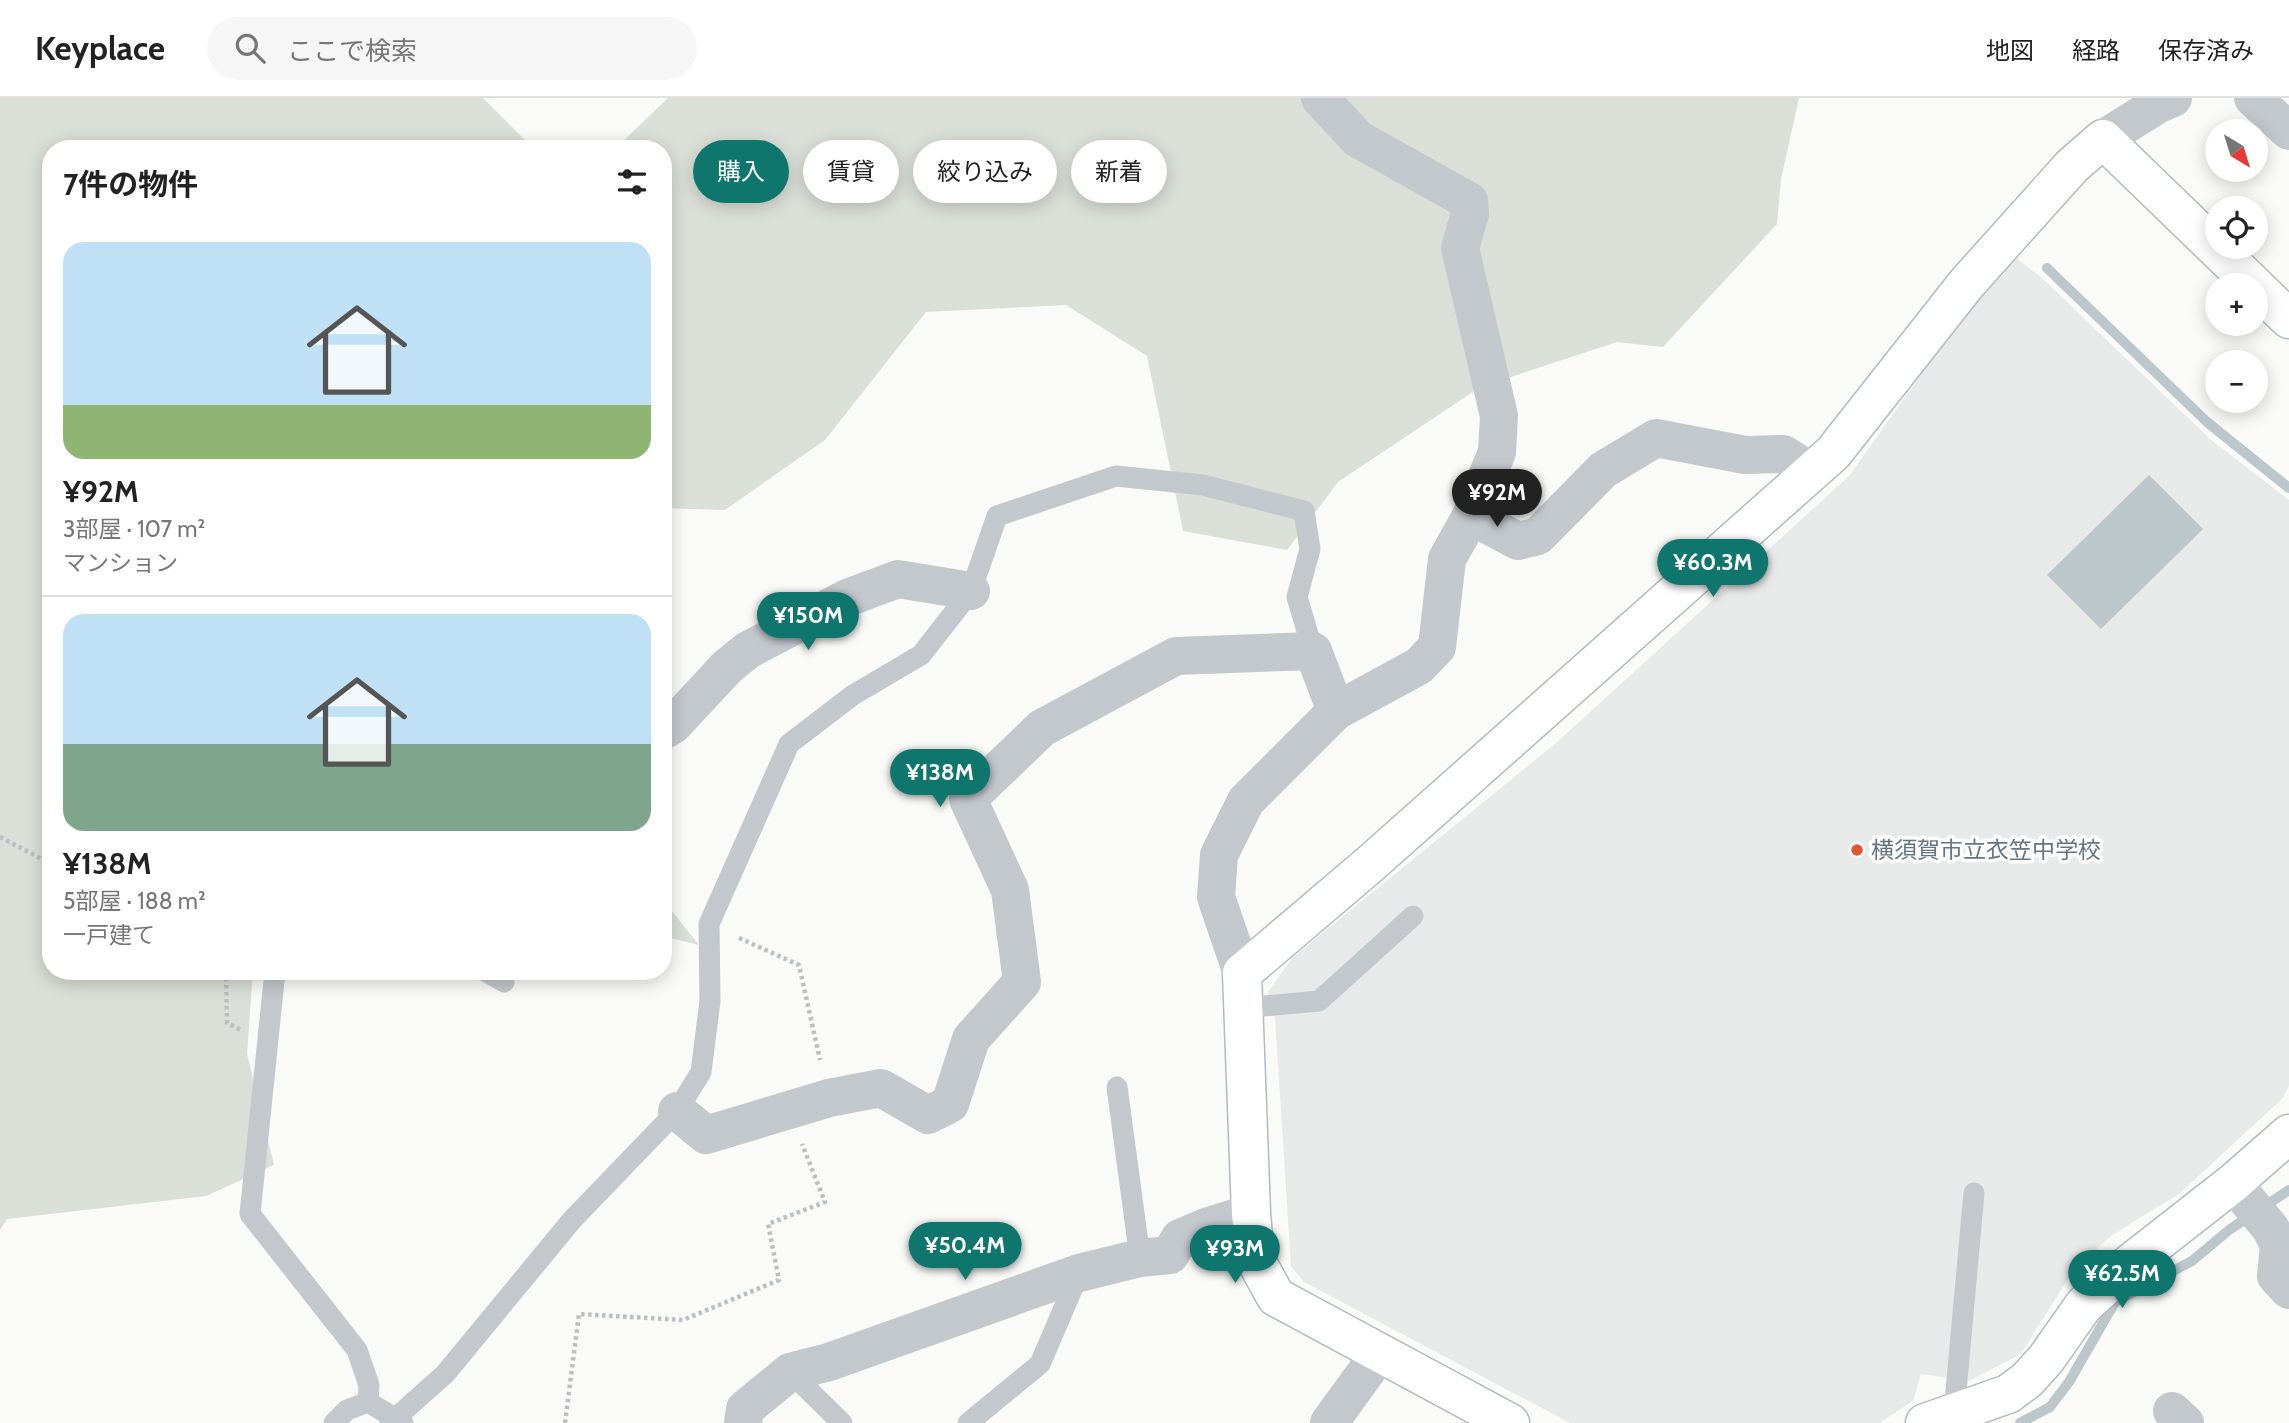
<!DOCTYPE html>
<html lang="ja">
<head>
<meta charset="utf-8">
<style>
  body { margin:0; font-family:Cabin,"Noto Sans JP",sans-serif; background:#f6f6f6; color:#222; height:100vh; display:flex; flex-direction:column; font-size:26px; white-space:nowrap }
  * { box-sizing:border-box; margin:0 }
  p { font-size:23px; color:#767676 }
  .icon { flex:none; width:38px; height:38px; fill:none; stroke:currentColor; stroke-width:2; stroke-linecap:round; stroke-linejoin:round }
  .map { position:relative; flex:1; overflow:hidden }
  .sheet { position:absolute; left:42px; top:42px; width:630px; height:840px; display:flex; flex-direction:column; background:#fff; border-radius:28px; box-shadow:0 4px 18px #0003 }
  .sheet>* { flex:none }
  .banner { position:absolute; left:693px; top:42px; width:665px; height:63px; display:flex; gap:14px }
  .needle { width:46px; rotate:142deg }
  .fabs { position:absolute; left:2205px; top:21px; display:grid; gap:14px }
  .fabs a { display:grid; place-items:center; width:63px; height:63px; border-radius:50%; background:#fff; box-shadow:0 4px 18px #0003; font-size:35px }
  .price { position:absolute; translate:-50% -60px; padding:0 16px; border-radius:24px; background:#0f766e; color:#fff; font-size:23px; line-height:46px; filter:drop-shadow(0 2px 4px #0008) }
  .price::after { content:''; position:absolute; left:50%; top:42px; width:21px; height:16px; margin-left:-10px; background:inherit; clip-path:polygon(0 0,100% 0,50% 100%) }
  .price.active { background:#222; color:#fff }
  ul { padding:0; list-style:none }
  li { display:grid; align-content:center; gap:14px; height:371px; padding:0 21px }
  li+li { border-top:2px solid #e0e0e0 }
  li span { display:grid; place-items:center; height:217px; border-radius:21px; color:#555 }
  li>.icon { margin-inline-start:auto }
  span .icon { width:126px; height:126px; fill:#fffc; stroke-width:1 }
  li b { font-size:30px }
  h2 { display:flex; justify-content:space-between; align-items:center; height:84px; padding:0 21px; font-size:30px }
  .tag { padding:0 24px; border-radius:32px; background:#fff; box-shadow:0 4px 18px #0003; font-size:24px; line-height:63px }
  .tag.active { background:#0f766e; color:#fff }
  header { display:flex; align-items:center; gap:42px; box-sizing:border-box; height:98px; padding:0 35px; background:#fff; border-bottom:2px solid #e0e0e0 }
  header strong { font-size:33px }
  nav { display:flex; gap:38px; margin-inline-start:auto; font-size:24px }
  .search { width:490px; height:63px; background:#f6f6f6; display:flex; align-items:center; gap:18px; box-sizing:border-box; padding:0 24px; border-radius:38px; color:#767676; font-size:26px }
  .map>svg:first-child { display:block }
  .built { fill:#e8e9e9 }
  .green { fill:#dadfd7 }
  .water { fill:#bbc7cb }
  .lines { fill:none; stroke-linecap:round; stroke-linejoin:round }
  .stream { stroke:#bbc7cb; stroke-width:10 }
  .secondary-casing { stroke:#b3babf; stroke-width:41 }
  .path { stroke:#bbbfc2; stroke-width:4.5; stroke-dasharray:3.5 3.5; stroke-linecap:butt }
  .lane { stroke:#c3c8cc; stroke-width:21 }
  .street { stroke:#c3c8cc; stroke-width:38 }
  .secondary { stroke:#fff; stroke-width:38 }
  .poi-dot { fill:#e4572e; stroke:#fff; stroke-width:2.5 }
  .labels { text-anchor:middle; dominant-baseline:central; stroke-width:7; stroke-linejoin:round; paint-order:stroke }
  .poi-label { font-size:23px; fill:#657683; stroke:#fff; text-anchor:start }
</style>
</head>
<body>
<header>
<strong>Keyplace</strong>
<div class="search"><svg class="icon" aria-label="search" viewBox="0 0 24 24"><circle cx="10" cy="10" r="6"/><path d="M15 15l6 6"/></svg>ここで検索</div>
<nav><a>地図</a><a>経路</a><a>保存済み</a></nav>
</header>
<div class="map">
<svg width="2289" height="1325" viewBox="0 0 2289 1325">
  <rect width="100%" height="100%" fill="#fafaf8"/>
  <path class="built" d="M2012,157L2041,179L2210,341L2289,402V988L2282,1001L2179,1096L2112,1137L2074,1171L2021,1256L1969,1283L1921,1276L1913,1303L1879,1325H1570L1304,1184L1291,1168L1275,920L1268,894L1293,859L1556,645L1849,378L1959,223Z"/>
  <g class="green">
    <path d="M0,0H483L534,51H51V873H253L247,956L274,1067L206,1098L7,1121L0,1132Z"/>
    <path d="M668,0H1799L1781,81L1777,126L1663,249L1617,244L1480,289L1338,384L1287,452L1183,433L1147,258L1066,207L926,214L825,342L725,412L663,410V51H615Z"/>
    <path d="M663,802L699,847L663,838Z"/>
  </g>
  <path class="water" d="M2149,377L2203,431L2101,531L2047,477Z"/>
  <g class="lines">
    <g class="stream">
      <path d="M2047,170L2207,324L2289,390"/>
      <path d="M2020,1325L2050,1309L2069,1284L2115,1204L2192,1163L2229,1132L2289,1092"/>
    </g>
    <g class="secondary-casing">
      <g id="secondary">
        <path d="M2256,189L2289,221"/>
        <path d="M1510,1325L1276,1199L1255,1161L1251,1115L1242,875L1369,767L1833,355L1967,185L2072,68L2103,41L2254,187"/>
        <path d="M1925,1325L2008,1296L2027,1282L2046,1261L2084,1207L2132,1164L2233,1085L2289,1036"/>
      </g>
    </g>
    <g class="path">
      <path d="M0,739L51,766"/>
      <path d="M739,840L799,867L820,962"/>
      <path d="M226,873L227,925L241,932"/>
      <path d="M565,1325L579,1216L683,1222L779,1182L768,1126L825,1104L802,1046"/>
    </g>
    <g class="lane">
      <path d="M275,873L250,1116L357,1252L369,1287L368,1304"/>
      <path d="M485,873L504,884"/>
      <path d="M1242,910L1319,903L1413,818"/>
      <path d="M1117,989L1140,1160"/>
      <path d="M790,1274L842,1325"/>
      <path d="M1954,1315L1974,1095"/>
      <path d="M334,1325L347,1312L368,1304L403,1325"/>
      <path d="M390,1325L445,1276L572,1122L677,1013L701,974L710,903L709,826L789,646L853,597L921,557L971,493L997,418L1116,378L1203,387L1304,413L1310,451L1297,499L1313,553"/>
      <path d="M968,1325L1040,1266L1079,1175"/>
    </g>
    <g class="street">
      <path d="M2253,0L2289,33"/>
      <path d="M2103,41L2159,6L2173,0"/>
      <path d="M1471,418L1518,443L1538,438L1603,372L1656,340L1745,357L1783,356L1812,374"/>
      <path d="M663,633L673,627L727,569L748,552L847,500L898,481L971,493"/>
      <path d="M1242,875L1216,799L1219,757L1246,703L1336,613L1419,568L1437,549L1447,461L1471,418L1497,354L1499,318L1460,150L1470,116L1469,103L1358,41L1320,0"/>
      <path d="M677,1013L706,1037L829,1000L881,990L928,1017L950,1006L971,941L1022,884L1010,792L968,701L1042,630L1176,558L1313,553L1336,613"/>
      <path d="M2233,1085L2271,1131L2279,1148L2276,1178L2289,1192"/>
      <path d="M2172,1313L2185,1325"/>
      <path d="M743,1325L745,1311L790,1274L829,1264L1079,1175L1140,1160L1170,1157L1180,1140L1206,1129L1251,1115"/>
      <path d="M1329,1325L1379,1256"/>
    </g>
    <use href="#secondary" class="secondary"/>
  </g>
  <circle class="poi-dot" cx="1857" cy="752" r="7"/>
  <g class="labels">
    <g class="poi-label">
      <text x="1871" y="752">横須賀市立衣笠中学校</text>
    </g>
  </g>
</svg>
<div class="fabs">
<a><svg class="needle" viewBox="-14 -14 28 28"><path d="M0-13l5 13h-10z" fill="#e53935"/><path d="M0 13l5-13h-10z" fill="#767676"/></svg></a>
<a><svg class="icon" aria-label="locate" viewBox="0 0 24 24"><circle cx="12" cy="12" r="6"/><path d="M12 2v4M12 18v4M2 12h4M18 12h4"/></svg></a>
<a>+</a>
<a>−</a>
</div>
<b class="price active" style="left:1497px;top:431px">¥92M</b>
<b class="price" style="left:1713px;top:501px">¥60.3M</b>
<b class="price" style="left:808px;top:554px">¥150M</b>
<b class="price" style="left:940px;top:711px">¥138M</b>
<b class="price" style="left:965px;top:1184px">¥50.4M</b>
<b class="price" style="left:1235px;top:1187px">¥93M</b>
<b class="price" style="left:2122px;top:1212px">¥62.5M</b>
<div class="banner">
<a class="tag active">購入</a>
<a class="tag">賃貸</a>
<a class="tag">絞り込み</a>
<a class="tag">新着</a>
</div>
<section class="sheet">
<h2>7件の物件<svg class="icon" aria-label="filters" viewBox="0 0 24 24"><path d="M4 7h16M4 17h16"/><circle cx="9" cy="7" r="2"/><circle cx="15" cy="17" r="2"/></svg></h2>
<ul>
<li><span style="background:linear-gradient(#bfe0f5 75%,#8fb573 0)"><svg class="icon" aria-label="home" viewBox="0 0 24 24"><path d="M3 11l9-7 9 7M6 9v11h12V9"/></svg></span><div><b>¥92M</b><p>3部屋 · 107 m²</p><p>マンション</p></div></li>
<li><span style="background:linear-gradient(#bfe0f5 60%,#7fa58c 0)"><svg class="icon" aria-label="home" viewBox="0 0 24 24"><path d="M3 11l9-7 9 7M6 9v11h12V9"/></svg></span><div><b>¥138M</b><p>5部屋 · 188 m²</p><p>一戸建て</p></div></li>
</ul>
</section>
</div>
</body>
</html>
